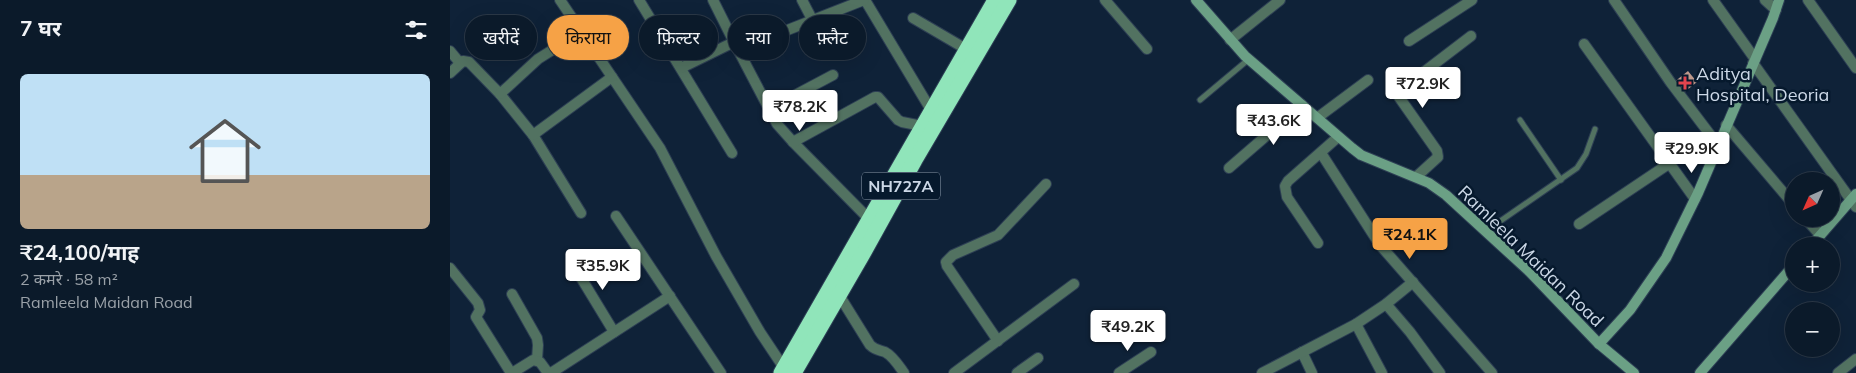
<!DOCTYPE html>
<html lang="hi">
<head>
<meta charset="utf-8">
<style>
  body { margin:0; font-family:Mulish,"Noto Sans Devanagari",sans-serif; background:#192736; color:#f1f3f6; height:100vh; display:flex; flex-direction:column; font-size:19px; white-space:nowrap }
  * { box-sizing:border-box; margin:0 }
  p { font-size:16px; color:#9aa1a8 }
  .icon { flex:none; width:28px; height:28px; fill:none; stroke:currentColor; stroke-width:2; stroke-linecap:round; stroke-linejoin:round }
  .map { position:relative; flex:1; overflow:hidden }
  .panel { display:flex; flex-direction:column; background:#0b1a2a; width:450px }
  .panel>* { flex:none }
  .hud { position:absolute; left:15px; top:15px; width:475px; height:45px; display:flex; gap:10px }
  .needle { width:32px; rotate:225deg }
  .fabs { position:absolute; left:1335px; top:172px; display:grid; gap:10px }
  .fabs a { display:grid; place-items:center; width:55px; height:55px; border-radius:50%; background:#0b1a2a; box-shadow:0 5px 20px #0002,0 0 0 1px #2b3847; font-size:25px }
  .price { position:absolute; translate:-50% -42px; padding:0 11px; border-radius:5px; background:#fff; color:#222; font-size:16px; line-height:32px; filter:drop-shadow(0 1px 2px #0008) }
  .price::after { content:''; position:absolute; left:50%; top:30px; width:15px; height:11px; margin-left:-8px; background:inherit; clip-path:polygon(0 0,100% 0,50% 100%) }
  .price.active { background:#f6a246; color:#111 }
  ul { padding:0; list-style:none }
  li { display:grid; align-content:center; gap:10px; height:265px; padding:0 20px }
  li span { display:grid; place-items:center; height:155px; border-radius:8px; color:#555 }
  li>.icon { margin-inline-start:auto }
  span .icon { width:90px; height:90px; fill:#fffc; stroke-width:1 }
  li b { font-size:21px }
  h2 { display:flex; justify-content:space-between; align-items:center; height:60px; padding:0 20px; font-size:21px }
  .pill { padding:0 18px; border-radius:22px; background:#0b1a2a; box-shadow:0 5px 20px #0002,0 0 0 1px #2b3847; font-size:18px; line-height:45px }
  .pill.active { background:#f6a246; color:#111 }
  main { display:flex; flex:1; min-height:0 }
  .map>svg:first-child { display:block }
  .building { fill:#be998c }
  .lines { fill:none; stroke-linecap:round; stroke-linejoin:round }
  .lane-casing { stroke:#2d3f54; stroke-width:7 }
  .street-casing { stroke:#2d3f54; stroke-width:12 }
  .secondary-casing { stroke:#2d3f54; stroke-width:12 }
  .highway-casing { stroke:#2d3f54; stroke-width:17 }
  .lane { stroke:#527261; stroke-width:5 }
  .street { stroke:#527261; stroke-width:10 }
  .secondary { stroke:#6ba085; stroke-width:10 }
  .highway { stroke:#90e5ba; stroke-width:15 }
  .health-dot { fill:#e0444e; stroke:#06192d; stroke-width:2 }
  .labels { text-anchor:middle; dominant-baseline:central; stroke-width:5; stroke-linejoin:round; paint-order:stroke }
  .shield { fill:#06192d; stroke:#919faf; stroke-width:1 }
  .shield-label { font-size:16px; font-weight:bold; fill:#ccd8e7 }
  .poi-label { font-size:18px; fill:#ccd8e7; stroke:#06192d; text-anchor:start }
  .street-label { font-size:18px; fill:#ccd8e7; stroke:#06192d }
</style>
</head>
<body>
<main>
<section class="panel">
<h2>7 घर<svg class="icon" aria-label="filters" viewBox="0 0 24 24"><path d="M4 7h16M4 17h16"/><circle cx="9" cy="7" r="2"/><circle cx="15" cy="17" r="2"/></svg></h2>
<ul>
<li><span style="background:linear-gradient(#bfe0f5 65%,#b9a48a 0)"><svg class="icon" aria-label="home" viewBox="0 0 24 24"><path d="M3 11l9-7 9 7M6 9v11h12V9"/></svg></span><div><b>₹24,100/माह</b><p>2 कमरे · 58 m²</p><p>Ramleela Maidan Road</p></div></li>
</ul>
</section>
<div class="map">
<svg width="1406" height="373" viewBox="0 0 1406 373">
  <rect width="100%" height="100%" fill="#0f2238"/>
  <path class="building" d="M1238,71L1247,82L1232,94L1223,83Z"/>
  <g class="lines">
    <g class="lane-casing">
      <g id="lane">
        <path d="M750,100L799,59"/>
        <path d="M1070,120L1111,180"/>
        <path d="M1036,231L1127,168L1136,154L1145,129"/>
      </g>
    </g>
    <g class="street-casing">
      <g id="street">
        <path d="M110,0L210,148L266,256L310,332L334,368"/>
        <path d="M189,0L282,153"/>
        <path d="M263,0L284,42L327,124L343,142L419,219"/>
        <path d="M352,0L363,21"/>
        <path d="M415,0L481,110"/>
        <path d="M655,0L697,49"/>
        <path d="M1164,0L1221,83L1268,145"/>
        <path d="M1263,0L1305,59"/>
        <path d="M1315,0L1326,10"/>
        <path d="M1358,0L1406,68"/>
        <path d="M463,18L516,49"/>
        <path d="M780,40L830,0"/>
        <path d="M959,41L1022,0"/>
        <path d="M1134,44L1245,199"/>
        <path d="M0,51L10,63"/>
        <path d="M1303,63L1406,207"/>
        <path d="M231,68L284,42L335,31L414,0"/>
        <path d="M0,73L13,61L19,62L50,94L83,135L131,213"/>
        <path d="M50,94L88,59L131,32"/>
        <path d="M319,109L383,75"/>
        <path d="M867,118L918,80"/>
        <path d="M1276,125L1344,205"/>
        <path d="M83,135L162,77"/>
        <path d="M343,142L425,97H428L448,120L452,122L472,126"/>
        <path d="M871,153L930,245L1042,373"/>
        <path d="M779,168L852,105"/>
        <path d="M966,177L988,157L987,151L949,97V91L1021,36"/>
        <path d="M166,216L271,373"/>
        <path d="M1356,219L1370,235"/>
        <path d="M1129,224L1220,163"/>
        <path d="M868,243L837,197L835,186L838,181L888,137"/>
        <path d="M122,263L164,332"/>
        <path d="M0,268L28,303L30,310L26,317L61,373"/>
        <path d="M62,294L87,338L88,345L87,360"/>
        <path d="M389,295L420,345C425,350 429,350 435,352C443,356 449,366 454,373"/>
        <path d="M936,304L960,332L990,373"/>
        <path d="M906,324L932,373"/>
        <path d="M548,341L497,266L496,262L503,255L548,235L596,184"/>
        <path d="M852,352L862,373"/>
        <path d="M62,373L83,360L90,362L98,373"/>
        <path d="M101,373L220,296"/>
        <path d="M504,373L624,284"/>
        <path d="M567,373L588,358"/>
        <path d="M669,373L701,352"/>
        <path d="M812,373L906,324L936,304L963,282"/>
        <path d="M1388,373L1406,359"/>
      </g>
    </g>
    <g class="secondary-casing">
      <g id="secondary">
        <path d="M746,0L795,56L902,148L911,155L979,183L996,195L1080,272L1149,344L1184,373"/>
        <path d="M1361,246L1406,194"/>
        <path d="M1149,344L1180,310L1216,258L1248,193L1323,18L1329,0"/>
        <path d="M1250,373L1344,265"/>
      </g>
    </g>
    <g class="highway-casing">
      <g id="highway">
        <path d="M331,373L545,0"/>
        <path d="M344,373L413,254L465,160L559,0"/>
      </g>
    </g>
    <use href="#lane" class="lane"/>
    <use href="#street" class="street"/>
    <use href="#secondary" class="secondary"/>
    <use href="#highway" class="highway"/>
  </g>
  <path class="health-dot" d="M1232.5 75.5h5v5h5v5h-5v5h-5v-5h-5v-5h5z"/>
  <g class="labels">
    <rect class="shield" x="412" y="172.5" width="78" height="27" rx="4"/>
    <g class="shield-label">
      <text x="451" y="186">NH727A</text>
    </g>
    <g class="poi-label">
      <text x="1246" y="73">Aditya<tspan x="1246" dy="21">Hospital, Deoria</tspan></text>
    </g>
    <g class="street-label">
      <text transform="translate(1081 256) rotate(44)">Ramleela Maidan Road</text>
    </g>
  </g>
</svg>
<div class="fabs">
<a><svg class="needle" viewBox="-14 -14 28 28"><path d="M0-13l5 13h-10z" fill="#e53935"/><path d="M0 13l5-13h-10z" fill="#9aa1a8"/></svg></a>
<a>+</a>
<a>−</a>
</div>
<b class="price" style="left:973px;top:109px">₹72.9K</b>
<b class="price" style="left:350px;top:132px">₹78.2K</b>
<b class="price" style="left:824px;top:146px">₹43.6K</b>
<b class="price" style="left:1242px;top:174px">₹29.9K</b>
<b class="price active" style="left:960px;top:260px">₹24.1K</b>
<b class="price" style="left:153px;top:291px">₹35.9K</b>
<b class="price" style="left:678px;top:352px">₹49.2K</b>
<div class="hud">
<a class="pill">खरीदें</a>
<a class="pill active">किराया</a>
<a class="pill">फ़िल्टर</a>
<a class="pill">नया</a>
<a class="pill">फ़्लैट</a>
</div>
</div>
</main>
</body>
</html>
